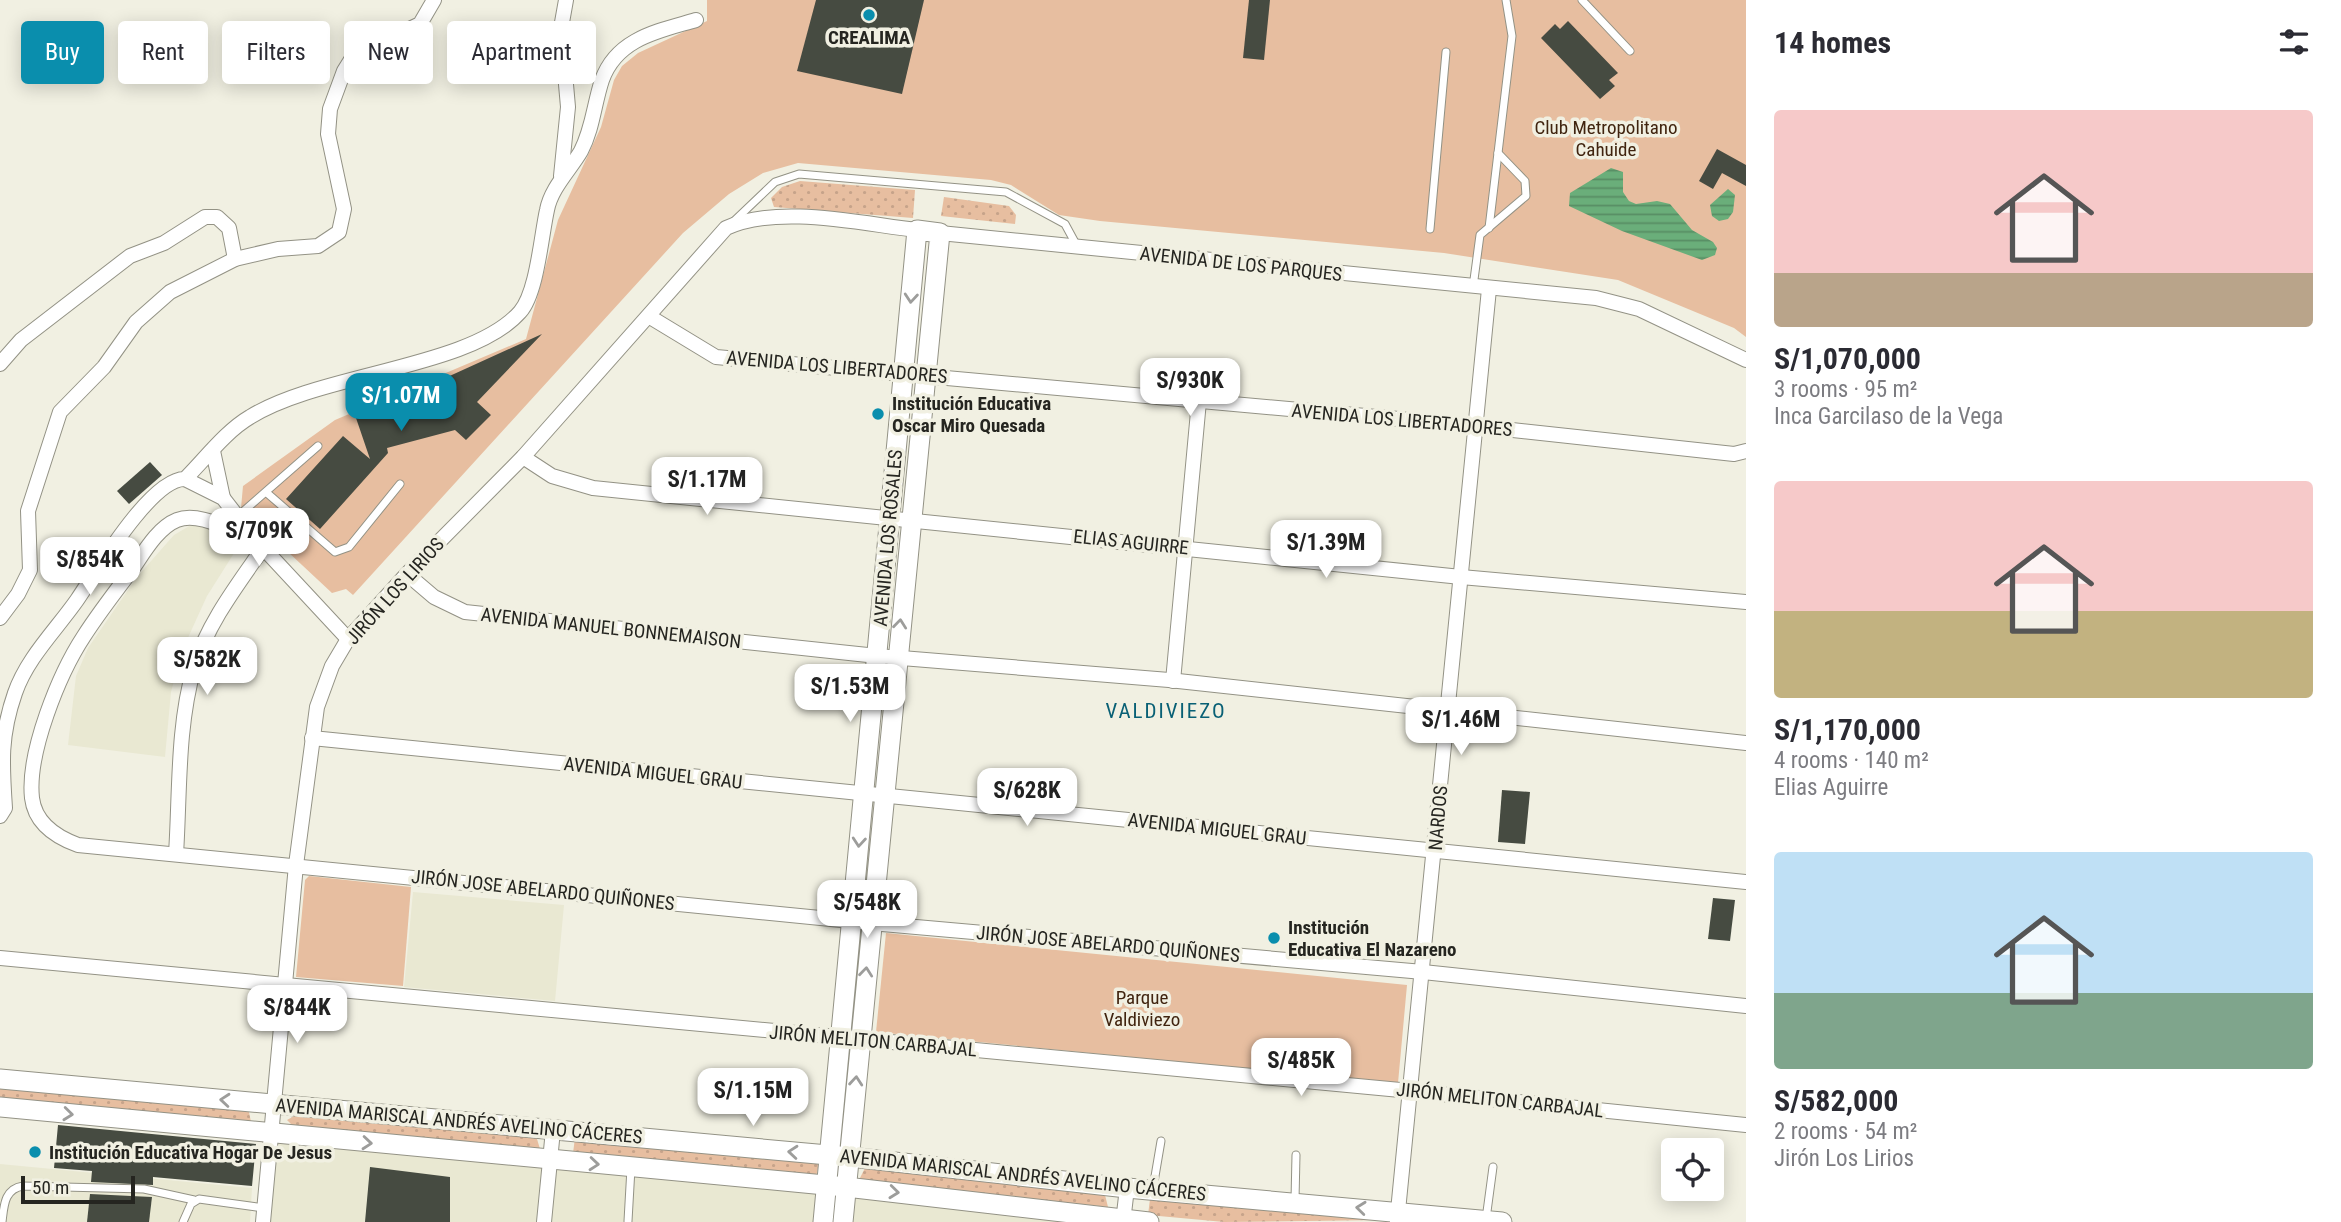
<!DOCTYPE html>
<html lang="en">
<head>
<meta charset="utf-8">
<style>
  body { margin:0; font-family:"Roboto Condensed",sans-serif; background:#f2f2f3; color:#2b2b33; height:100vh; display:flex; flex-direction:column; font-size:26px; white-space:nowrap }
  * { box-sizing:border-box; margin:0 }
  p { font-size:23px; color:#7c7c81 }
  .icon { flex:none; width:38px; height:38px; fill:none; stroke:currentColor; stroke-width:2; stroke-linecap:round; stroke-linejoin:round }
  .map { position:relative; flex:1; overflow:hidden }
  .sheet { display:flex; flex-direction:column; background:#fff; width:595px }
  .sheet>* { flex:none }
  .top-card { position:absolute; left:21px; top:21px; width:665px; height:63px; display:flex; gap:14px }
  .buttons { position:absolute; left:1661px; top:1138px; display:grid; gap:14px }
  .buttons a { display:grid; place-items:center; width:63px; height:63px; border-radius:7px; background:#fff; box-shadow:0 4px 18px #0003; font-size:35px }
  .scale { position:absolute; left:21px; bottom:18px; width:114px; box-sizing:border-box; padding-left:7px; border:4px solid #252520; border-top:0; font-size:19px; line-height:24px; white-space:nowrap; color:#252520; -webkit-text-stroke:5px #f1f0e2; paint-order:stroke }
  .price { position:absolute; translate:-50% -60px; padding:0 16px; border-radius:14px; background:#fff; color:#222; font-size:23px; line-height:46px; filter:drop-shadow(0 2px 4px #0008) }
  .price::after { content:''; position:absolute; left:50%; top:42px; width:21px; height:16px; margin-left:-10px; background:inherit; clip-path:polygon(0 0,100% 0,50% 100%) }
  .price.active { background:#0a8ead; color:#fff }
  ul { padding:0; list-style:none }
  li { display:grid; align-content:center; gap:14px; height:371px; padding:0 28px }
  li span { display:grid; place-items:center; height:217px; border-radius:7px; color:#555 }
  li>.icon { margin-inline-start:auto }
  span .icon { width:126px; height:126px; fill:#fffc; stroke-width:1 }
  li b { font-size:30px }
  h2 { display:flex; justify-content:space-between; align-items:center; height:84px; padding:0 28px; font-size:30px }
  .pill { padding:0 24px; border-radius:7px; background:#fff; box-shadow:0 4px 18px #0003; font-size:24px; line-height:63px }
  .pill.active { background:#0a8ead; color:#fff }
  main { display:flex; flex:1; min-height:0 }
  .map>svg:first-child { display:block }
  .built { fill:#e9e8d2 }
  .grass { fill:url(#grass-dots) }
  .green { fill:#e7bea0 }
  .water { fill:url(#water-rules) }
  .building { fill:#464b41 }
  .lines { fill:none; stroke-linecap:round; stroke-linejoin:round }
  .lane-casing { stroke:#939285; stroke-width:9 }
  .street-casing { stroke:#939285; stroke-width:16 }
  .secondary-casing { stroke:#939285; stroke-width:21 }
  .lane { stroke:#fff; stroke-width:7 }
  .street { stroke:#fff; stroke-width:14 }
  .secondary { stroke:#fff; stroke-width:19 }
  .oneway { stroke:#9d9d9b }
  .poi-dot { fill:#0a8ead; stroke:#f1f0e2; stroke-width:2.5 }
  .labels { text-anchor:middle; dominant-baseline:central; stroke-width:7; stroke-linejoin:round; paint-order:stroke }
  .poi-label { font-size:19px; font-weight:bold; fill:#252520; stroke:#f1f0e2; text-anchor:start }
  .park-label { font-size:19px; fill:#40240f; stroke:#f1f0e2 }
  .street-label { font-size:19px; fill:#252520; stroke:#f1f0e2 }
  .neighbourhood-label { font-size:21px; letter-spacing:2px; fill:#096075; stroke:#f1f0e2 }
</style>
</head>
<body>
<main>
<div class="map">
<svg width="1746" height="1222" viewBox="0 0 1746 1222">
  <defs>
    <pattern id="grass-dots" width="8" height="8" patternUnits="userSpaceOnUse" patternTransform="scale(1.75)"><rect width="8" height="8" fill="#e7bea0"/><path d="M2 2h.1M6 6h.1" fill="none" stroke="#c6a38a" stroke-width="1.8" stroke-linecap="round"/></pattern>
    <pattern id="water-rules" width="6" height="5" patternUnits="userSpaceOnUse" patternTransform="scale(1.75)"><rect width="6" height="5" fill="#6aae7a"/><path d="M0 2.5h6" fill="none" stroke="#578d64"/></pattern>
  </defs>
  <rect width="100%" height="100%" fill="#f1f0e2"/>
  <g class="built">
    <path d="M191,525L215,530L236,550L207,596L181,653L171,692L165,757L68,745L76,676L88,648L137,577L174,535Z"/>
    <path d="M413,892L564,905L555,1001L404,987Z"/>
    <path d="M265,1141L1130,1222H258Z"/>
    <path d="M0,1164L252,1188L250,1222H0Z"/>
  </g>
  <g class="grass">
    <path d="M800,181L915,190L913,218L774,207L771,198L782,187Z"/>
    <path d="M944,197L1009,206L1016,215L1015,224L941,216Z"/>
    <path d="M0,1083L237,1108L249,1112L251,1122L0,1102Z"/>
    <path d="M296,1115L530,1136L537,1139L540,1149L293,1126L287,1120Z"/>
    <path d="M575,1138L819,1163L816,1177L573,1153Z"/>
    <path d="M865,1168L1105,1195L1108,1207L859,1180Z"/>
    <path d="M1150,1199L1380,1220L1224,1222L1148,1215Z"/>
  </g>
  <g class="green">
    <path d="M707,0H1746V337L1734,328L1618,280L1444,253L1100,221L1059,215L1011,185L991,180L798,163L763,173L729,194L683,233L353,595L346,589L332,593L241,508L243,486L335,420L526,339L558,220L601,127L614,80L622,66L638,53L707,21Z"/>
    <path d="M309,876L411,887L403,986L296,977L305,880Z"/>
    <path d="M886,933L1407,985L1398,1083L876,1032Z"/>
  </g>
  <g class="water">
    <path d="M1611,168L1623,172V192L1629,201L1636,204L1657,201L1670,204L1692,230L1713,242L1717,248L1715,255L1702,260L1622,231L1569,206L1570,193Z"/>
    <path d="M1728,189L1735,195L1733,212L1728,219L1719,221L1712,216L1710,205Z"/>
  </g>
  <g class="building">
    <path d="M816,0H924L902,94L797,71Z"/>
    <path d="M1249,0H1270L1264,60L1243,58Z"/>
    <path d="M1568,21L1618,73L1609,80L1615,86L1600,99L1541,38L1555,24L1560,29Z"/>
    <path d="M1717,149L1746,165V186L1722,173L1713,189L1699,181Z"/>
    <path d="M542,334L477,402L491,415L466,440L455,430L387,448L388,453L320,529L286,499L343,436L370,459L356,418L435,393L432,384Z"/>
    <path d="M150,462L162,475L129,504L117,491Z"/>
    <path d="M1502,790L1530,792L1525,844L1498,842Z"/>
    <path d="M1713,898L1735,900L1730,941L1708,939Z"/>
    <path d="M58,1125L256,1144L252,1186L153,1177V1185L91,1182L92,1171L54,1168Z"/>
    <path d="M370,1167L450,1177V1222H365Z"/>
    <path d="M90,1194L152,1197L149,1222H87Z"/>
  </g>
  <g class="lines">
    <g class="lane-casing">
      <g id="lane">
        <path d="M1582,0L1630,51"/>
        <path d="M732,223L775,182L799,174L1006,192L1065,224L1078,248"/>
        <path d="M1489,228L1512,36L1506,0"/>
        <path d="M1430,229L1446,52"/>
        <path d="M1473,287L1480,235L1526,196L1525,181L1498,153"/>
        <path d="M267,493L335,552L349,547L400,484"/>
        <path d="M238,516L318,446"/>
        <path d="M1153,1188L1161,1141"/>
        <path d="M1295,1200L1296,1155"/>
        <path d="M1486,1219L1493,1167"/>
        <path d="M628,1221L631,1168"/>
        <path d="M2,1222C4,1206 4,1189 23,1186L144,1189L194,1200"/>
        <path d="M183,1222L191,1204L199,1199L264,1208"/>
      </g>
    </g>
    <g class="street-casing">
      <g id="street">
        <path d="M561,176L568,107L561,28L566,0"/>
        <path d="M940,233L1596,298L1639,309L1746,360"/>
        <path d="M650,317L716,357L1476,426L1734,454L1746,451"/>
        <path d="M0,364L21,340L130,256L164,243L205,217H217L229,228L235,259"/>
        <path d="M213,451L223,498"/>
        <path d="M523,457L552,476L593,488L1461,577L1746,602"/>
        <path d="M185,479L223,498L254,538L348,639"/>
        <path d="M254,538C232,532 200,511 177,520C157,528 143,554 131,571C115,592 98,614 84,636C59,674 27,753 32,798C35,823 56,837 78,845L871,923L1423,972L1746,1006"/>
        <path d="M407,574L434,597L465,612L877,656L1169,680L1746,743"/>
        <path d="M0,618L18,594L30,570L28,511L60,412L104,367L136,322L170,292L235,259L278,249L318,246L339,232L344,209L328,134L330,109L344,71L354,55L420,24L434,0"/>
        <path d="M1173,681L1199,401"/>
        <path d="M312,738L1746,882"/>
        <path d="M0,816L5,808C2,764 0,736 15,693C27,658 56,630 77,600C95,574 151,478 185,479C205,459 226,431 250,417C320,373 471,368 520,312C537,293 541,237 547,210C551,188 570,170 581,151C593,128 594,104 602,80C617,38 659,31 696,20"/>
        <path d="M176,854C180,793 177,727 194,668C207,624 238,584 263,548"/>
        <path d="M0,958L1411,1091L1746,1125"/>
        <path d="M1397,1221L1489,289"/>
        <path d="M263,1222L296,865L317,707L332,666L348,639L407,574L523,457L726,228C778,204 862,224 917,230"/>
        <path d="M544,1222L553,1130"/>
        <path d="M1123,1222L1127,1188"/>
      </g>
    </g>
    <g class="secondary-casing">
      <g id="secondary">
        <path d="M0,1079L850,1157L1127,1188L1502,1222"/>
        <path d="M0,1107L846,1187L1149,1222"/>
        <path d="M823,1222L917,230L940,233L843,1222"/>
      </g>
    </g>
    <use href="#lane" class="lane"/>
    <use href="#street" class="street"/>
    <use href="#secondary" class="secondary"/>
  </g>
  <defs><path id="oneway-chevron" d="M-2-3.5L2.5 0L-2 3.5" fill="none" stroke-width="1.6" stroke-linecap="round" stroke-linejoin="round" transform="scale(1.75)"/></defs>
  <g class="oneway">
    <use href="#oneway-chevron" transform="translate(911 298) rotate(95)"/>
    <use href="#oneway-chevron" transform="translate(900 624) rotate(-84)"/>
    <use href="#oneway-chevron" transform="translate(859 842) rotate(95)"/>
    <use href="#oneway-chevron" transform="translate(866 972) rotate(-84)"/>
    <use href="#oneway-chevron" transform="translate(856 1081) rotate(-85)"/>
    <use href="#oneway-chevron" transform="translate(225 1100) rotate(-175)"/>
    <use href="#oneway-chevron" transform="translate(68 1114) rotate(6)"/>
    <use href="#oneway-chevron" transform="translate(367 1143) rotate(5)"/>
    <use href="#oneway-chevron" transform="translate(793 1152) rotate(-175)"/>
    <use href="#oneway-chevron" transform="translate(594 1164) rotate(5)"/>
    <use href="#oneway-chevron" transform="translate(894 1192) rotate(6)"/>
    <use href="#oneway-chevron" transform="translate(1361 1208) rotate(-174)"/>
  </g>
  <g class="poi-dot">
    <circle cx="869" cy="15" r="7"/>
    <circle cx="878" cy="414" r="7"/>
    <circle cx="1274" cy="938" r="7"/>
    <circle cx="35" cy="1152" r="7"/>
  </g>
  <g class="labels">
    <g class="poi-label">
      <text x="869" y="37" text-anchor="middle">CREALIMA</text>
      <text x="892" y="403">Institución Educativa<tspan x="892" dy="22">Oscar Miro Quesada</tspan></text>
      <text x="1288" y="927">Institución<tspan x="1288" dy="22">Educativa El Nazareno</tspan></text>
      <text x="49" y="1152">Institución Educativa Hogar De Jesus</text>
    </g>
    <g class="park-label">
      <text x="1606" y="127">Club Metropolitano<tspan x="1606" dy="22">Cahuide</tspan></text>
      <text x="1142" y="997">Parque<tspan x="1142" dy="22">Valdiviezo</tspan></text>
    </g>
    <g class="street-label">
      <text transform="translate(1241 264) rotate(6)">AVENIDA DE LOS PARQUES</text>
      <text transform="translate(837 367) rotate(5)">AVENIDA LOS LIBERTADORES</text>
      <text transform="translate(1402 420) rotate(5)">AVENIDA LOS LIBERTADORES</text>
      <text transform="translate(888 538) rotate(-85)">AVENIDA LOS ROSALES</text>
      <text transform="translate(1131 542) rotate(6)">ELIAS AGUIRRE</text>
      <text transform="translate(395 591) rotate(-48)">JIRÓN LOS LIRIOS</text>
      <text transform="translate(611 628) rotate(6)">AVENIDA MANUEL BONNEMAISON</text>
      <text transform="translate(653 773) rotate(6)">AVENIDA MIGUEL GRAU</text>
      <text transform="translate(1438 818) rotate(-85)">NARDOS</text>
      <text transform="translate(1217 829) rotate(6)">AVENIDA MIGUEL GRAU</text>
      <text transform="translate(543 890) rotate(6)">JIRÓN JOSE ABELARDO QUIÑONES</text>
      <text transform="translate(1108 944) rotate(5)">JIRÓN JOSE ABELARDO QUIÑONES</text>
      <text transform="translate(873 1041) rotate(5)">JIRÓN MELITON CARBAJAL</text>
      <text transform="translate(1500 1100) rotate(6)">JIRÓN MELITON CARBAJAL</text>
      <text transform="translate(459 1121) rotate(5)">AVENIDA MARISCAL ANDRÉS AVELINO CÁCERES</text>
      <text transform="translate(1023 1175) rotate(6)">AVENIDA MARISCAL ANDRÉS AVELINO CÁCERES</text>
    </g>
    <g class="neighbourhood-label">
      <text x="1166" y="711">VALDIVIEZO</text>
    </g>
  </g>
</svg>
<div class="buttons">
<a><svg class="icon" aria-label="locate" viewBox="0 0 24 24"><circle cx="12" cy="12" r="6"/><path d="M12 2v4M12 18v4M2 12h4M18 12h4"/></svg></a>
</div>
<div class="scale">50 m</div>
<b class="price" style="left:1190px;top:418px">S/930K</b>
<b class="price active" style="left:401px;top:433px">S/1.07M</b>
<b class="price" style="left:707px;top:517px">S/1.17M</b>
<b class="price" style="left:259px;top:568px">S/709K</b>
<b class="price" style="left:1326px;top:580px">S/1.39M</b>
<b class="price" style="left:90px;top:597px">S/854K</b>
<b class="price" style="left:207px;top:697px">S/582K</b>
<b class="price" style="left:850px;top:724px">S/1.53M</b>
<b class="price" style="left:1461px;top:757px">S/1.46M</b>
<b class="price" style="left:1027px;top:828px">S/628K</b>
<b class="price" style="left:867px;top:940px">S/548K</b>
<b class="price" style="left:297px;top:1045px">S/844K</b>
<b class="price" style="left:1301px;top:1098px">S/485K</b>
<b class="price" style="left:753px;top:1128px">S/1.15M</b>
<div class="top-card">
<a class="pill active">Buy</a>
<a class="pill">Rent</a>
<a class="pill">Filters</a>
<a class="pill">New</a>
<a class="pill">Apartment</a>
</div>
</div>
<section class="sheet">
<h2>14 homes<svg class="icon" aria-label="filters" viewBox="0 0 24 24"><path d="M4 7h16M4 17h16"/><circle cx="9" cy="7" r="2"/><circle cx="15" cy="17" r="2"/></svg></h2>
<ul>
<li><span style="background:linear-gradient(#f6c9c9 75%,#b9a48a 0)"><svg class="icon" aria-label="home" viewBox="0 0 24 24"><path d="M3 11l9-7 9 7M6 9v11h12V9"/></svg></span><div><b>S/1,070,000</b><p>3 rooms · 95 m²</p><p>Inca Garcilaso de la Vega</p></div></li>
<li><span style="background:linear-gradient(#f6c9c9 60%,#c2b280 0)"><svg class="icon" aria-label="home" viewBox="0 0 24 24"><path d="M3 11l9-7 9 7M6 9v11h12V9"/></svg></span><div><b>S/1,170,000</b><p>4 rooms · 140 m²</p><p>Elias Aguirre</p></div></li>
<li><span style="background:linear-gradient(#bfe0f5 65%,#7fa58c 0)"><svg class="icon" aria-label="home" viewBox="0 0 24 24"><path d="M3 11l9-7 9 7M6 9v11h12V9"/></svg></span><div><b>S/582,000</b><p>2 rooms · 54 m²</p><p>Jirón Los Lirios</p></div></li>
</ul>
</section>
</main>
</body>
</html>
